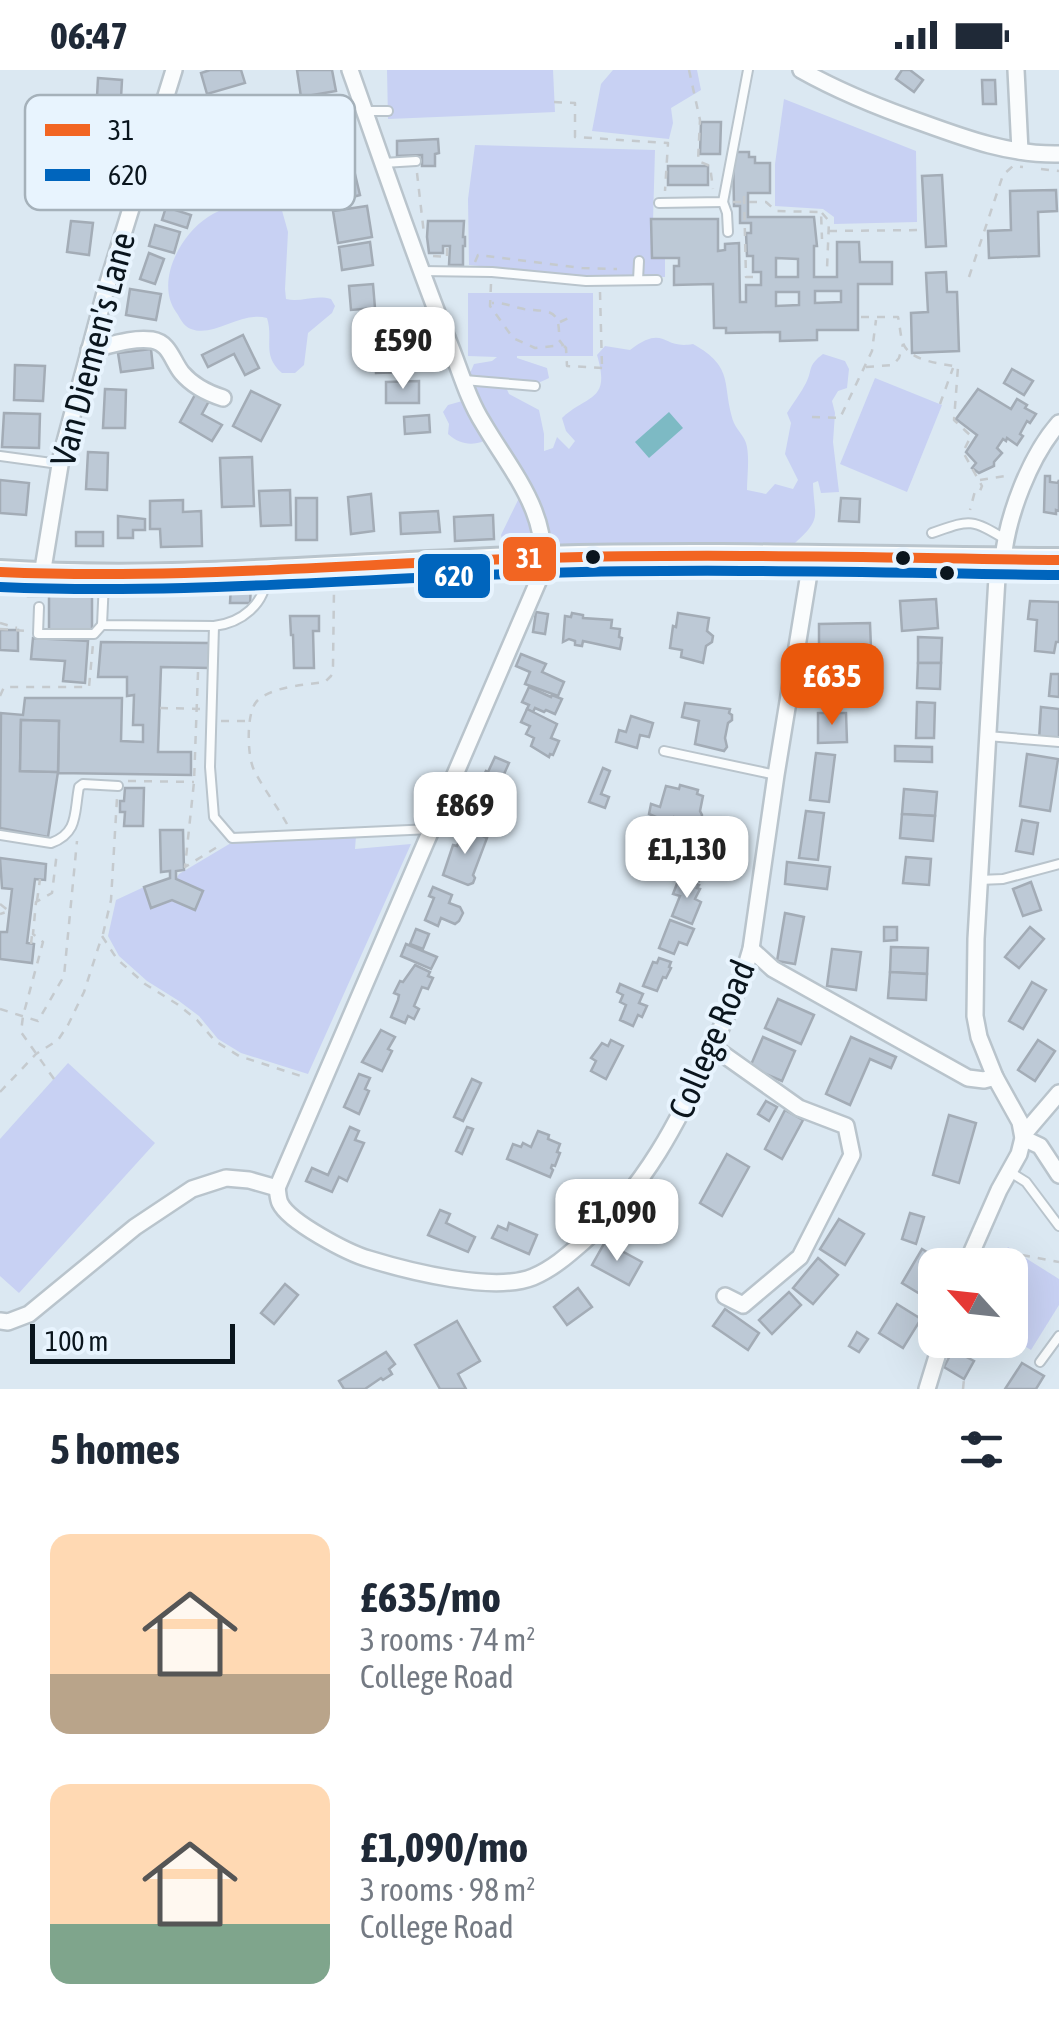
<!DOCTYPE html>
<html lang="en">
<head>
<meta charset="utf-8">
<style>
  body { margin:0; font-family:"Asap Condensed",sans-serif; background:#f2f2f3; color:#1f2937; height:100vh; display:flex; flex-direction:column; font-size:38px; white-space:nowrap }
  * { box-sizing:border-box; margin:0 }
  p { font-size:32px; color:#747a83 }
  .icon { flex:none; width:55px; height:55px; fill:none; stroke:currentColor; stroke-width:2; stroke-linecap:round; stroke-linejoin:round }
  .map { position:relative; height:1319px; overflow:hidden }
  .panel { display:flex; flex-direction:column; background:#fff; flex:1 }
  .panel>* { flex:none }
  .needle { width:65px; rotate:297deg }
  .tools { position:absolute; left:918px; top:1178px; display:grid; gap:20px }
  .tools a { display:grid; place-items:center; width:110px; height:110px; border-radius:20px; background:#fff; box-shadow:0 10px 40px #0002; font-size:50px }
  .scale { position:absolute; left:30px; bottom:25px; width:205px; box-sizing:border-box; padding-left:10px; border:5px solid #0a151d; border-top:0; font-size:28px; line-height:35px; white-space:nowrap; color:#0a151d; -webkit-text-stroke:8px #e8f4fe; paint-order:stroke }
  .price { position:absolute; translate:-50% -85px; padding:0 22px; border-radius:20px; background:#fff; color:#222; font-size:32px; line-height:65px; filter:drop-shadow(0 2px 5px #0008) }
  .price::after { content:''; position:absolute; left:50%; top:60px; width:30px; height:22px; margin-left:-15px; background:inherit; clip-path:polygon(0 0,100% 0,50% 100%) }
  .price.active { background:#ea580c; color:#fff }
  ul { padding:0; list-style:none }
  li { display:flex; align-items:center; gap:30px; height:250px; padding:0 50px }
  li span { display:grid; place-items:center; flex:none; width:280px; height:200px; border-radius:20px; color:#555 }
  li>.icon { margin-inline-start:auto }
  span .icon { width:120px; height:120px; fill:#fffc; stroke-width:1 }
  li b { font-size:42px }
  h2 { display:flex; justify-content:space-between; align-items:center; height:120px; padding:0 50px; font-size:42px }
  .status { display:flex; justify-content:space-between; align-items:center; height:70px; padding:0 50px; background:#fff; direction:ltr }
  .status svg { height:28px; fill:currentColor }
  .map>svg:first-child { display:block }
  .green { fill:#c8d1f3 }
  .water { fill:#7dbac4 }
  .building { fill:#bdc9d6; stroke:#a3acb6; stroke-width:2.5; fill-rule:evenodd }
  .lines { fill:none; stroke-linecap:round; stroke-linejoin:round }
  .lane-casing { stroke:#b9c4cc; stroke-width:12 }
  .street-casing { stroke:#b9c4cc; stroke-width:20 }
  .secondary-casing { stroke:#b9c4cc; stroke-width:28 }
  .path { stroke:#c5cace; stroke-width:2.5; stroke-dasharray:8 8; stroke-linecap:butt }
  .lane { stroke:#fafcfd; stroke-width:8 }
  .street { stroke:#fafcfd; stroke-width:15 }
  .secondary { stroke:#fafcfd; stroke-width:22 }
  .bus-1-casing { stroke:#e8f4fe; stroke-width:18 }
  .bus-2-casing { stroke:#e8f4fe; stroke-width:18 }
  .bus-1 { stroke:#f26522; stroke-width:10 }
  .bus-2 { stroke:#0065bd; stroke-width:10 }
  .bus-dot { fill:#0a151d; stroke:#e8f4fe; stroke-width:4 }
  .labels { text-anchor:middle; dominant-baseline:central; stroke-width:8; stroke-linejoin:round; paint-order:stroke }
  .street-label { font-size:35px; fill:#0a151d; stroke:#e8f4fe }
  .key { fill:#e8f4fe; stroke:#a5b1ba; stroke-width:2.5 }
  .key-label { font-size:28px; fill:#0a151d }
  .line-badge { stroke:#e8f4fe; stroke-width:4 }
  .badge-label { font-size:28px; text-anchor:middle; font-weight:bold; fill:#fff }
</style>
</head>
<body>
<div class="status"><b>06:47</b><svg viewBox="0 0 49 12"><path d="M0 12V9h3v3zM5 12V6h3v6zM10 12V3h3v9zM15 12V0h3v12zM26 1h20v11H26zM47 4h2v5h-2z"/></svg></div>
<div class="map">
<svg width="1059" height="1319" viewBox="0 0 1059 1319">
  <rect width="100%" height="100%" fill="#dbe8f2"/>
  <g class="green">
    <path d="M387,0H553L555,42L388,49Z"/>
    <path d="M613,0H697L701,20L671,38L673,53L669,69L592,61L601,14Z"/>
    <path d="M784,29L916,81L917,152L834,154V147L823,139L775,136V94Z"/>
    <path d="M475,75L655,80L652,187L665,188V207H589L469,195L468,129Z"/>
    <path d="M267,127L281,137L288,162L285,219L286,229C301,233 314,224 331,229L335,236L332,243L308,263L304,295L295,303H282C261,285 274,270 267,248C241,241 214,268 191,259C183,256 181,249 176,242C155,212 180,165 208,147C225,136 247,131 267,127Z"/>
    <path d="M468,223H593V286H517V288L547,298L549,308C542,312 524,318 517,319L512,314L505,315L509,324L539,340L544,364V381L553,378L557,367L569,379L575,371L566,361L562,348C588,324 611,332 597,285L605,276L630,280C666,253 661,280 693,274C736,298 721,315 734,353C737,360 744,366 746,373C750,386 747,406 747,420L766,424L775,414L793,419L798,410L785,384L791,353L787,343C793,333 801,323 806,313C813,299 807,296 823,284L845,291L849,299L847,318L838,321L832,331L835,343L833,372L839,422L821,423L818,411L813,413C814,447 823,448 795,473L513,483L504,480L501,465L519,428L525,407L498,381L484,371C471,376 459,374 448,364L449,354L443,342L448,335L466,330L464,306L471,301L474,294L492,291L497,287L468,286Z"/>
    <path d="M875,308L942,335L907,422L840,394Z"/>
    <path d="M356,766L355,779L411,774L308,1004L241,983L218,969L199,946L179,931L147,911L119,886L108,866L116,830L144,817L151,838L172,830L195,839L202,821L176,809L179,804L236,770Z"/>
    <path d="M68,993L155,1073L19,1223L0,1206V1069Z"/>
    <path d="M1008,1177L1059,1209V1235L1031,1280L1010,1267V1195H997Z"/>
  </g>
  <path class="water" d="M669,342L683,358L649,388L635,372Z"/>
  <g class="building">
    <path d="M210,0H241L245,13L207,24L201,3Z"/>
    <path d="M297,0H332L336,21L301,27Z"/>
    <path d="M902,0H910L923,10L914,22L896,9Z"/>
    <path d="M98,8L122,10L121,28L97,27Z"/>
    <path d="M982,10H995L996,34H983Z"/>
    <path d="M701,52H721L720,84H700Z"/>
    <path d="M438,69L439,83L435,84V96H422V85L397,86V71Z"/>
    <path d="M733,82H749V87H755V93H770V123H748V147H814L817,176H814V207H837V172H859L860,192H892V214H858V260H817V270L780,271V262L726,263V258H714L713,214L674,215V196H679V188H652L651,149H718V181L725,180V174L739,173L740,232H746V215H761V202H753V186H747L746,163H751V153H740V136H734ZM776,188L798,189V207H776ZM815,221H841V232L815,233ZM776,222H799V235L776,236Z"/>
    <rect x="668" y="96" width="40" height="19"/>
    <path d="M354,100L360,125L327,134L320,109Z"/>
    <path d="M942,105L946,176L926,177L922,106Z"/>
    <path d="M1056,120L1057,141L1038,142L1039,186L989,188L988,161L1011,160L1010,121Z"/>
    <path d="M367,136L372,167L338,173L333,141Z"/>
    <path d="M166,137L191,145L187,158L162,150Z"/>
    <path d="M71,151L93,153L89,185L67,182Z"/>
    <path d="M428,151H464L463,167H465V176H463V195H449L450,176H443V183H429L427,167Z"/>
    <path d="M155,155L180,162L174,183L149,176Z"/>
    <path d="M370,172L373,195L342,200L339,177Z"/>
    <path d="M149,183L164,189L155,214L140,209Z"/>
    <path d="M946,202L947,222H957L959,281L912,283L911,243L928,242L926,203Z"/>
    <path d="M373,214L375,238L351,240L349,216Z"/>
    <path d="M130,219L161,224L156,250L126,245Z"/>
    <path d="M397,250L399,273L364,276L362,253Z"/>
    <path d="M243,265L259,298L245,305L234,284L208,297L202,285Z"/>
    <path d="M151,279L153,298L121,302L118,283Z"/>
    <path d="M408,280V302L376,303L375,281Z"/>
    <path d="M15,295L45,296L43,331L14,330Z"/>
    <path d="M1012,299L1033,311L1024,325L1004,313Z"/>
    <path d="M419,311V333H386V312Z"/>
    <path d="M105,319L126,320L125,358H103Z"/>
    <path d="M978,319L1011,339L1017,329L1027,335L1025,338L1036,344L1030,353L1027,351L1020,364L1023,366L1017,375L1007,368L1006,371L1003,369L997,378L1002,383L994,392V396L979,403L972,398L976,393L966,382L977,365L956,349Z"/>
    <path d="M251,321L280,335L261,371L233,356Z"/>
    <path d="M196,323L209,331L202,344L222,355L212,371L180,352Z"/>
    <path d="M4,343L40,344L39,378L2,377Z"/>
    <path d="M429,345L430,362L405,364L404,347Z"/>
    <path d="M88,382L108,383L107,420L86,419Z"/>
    <path d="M252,387L254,436L222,437L220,388Z"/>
    <path d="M1045,406H1050V412L1058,413L1059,410V441L1056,440V444L1044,442Z"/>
    <path d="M0,410L29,413L26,445L0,443Z"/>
    <path d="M290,420L291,455L261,456L259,421Z"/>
    <path d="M371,424L374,461L351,464L348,427Z"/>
    <rect x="296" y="428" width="21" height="42"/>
    <path d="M841,428L860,429L859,452L839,451Z"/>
    <path d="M183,430V442L201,441L202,476L161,477L160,459H150V431Z"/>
    <path d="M438,441L440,462L401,464L400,443Z"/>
    <path d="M493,445L494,469L455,471L454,447Z"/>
    <path d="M118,446L145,449V460H133V468H118Z"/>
    <rect x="76" y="462" width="27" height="14"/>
    <path d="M28,515H92V561H49V526H28Z"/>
    <path d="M231,515L251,516L250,533H230Z"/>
    <path d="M936,529L938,558L902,561L900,531Z"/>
    <path d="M1030,531L1059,532V572H1056L1054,583L1035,581L1037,550L1028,549Z"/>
    <path d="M536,542L548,544L545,564L533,562Z"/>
    <path d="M572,543L583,545V548L612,550L611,558L620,559L619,567L622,568L620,579L583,571L582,576L575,575V571L569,569L563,572L565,546L571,547Z"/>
    <path d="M678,543L709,548L707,561L713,566L712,572L706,576L703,593L681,587L682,580L670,578L673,556L676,557Z"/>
    <path d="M290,546H319V561H313L314,598H294L293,565H291Z"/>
    <path d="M870,553L871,578L819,579V554Z"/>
    <path d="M0,560H18V581L0,580Z"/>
    <path d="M918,567L942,568L941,593H918Z"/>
    <path d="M33,568L88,571L85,613L63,611L65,591L31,589Z"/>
    <path d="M101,572L210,573L209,598L161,597L158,682H191V705L58,703L59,651L21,650L20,701L58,702L48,767L0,758L1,643L23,645L25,628H122L121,671L143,672V655H133L134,625L127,626V607H98Z"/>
    <path d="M521,584L546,594L542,602L564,612L558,626L525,614L530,602L516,596Z"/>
    <path d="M918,593H941L940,619L917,618Z"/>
    <path d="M1051,604H1059V627L1049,626Z"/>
    <path d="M848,606L849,633L819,634L818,607Z"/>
    <path d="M529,617L551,627L552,625L562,629L555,644L546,640L544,642L535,638L533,642L527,639L529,635L522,632Z"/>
    <path d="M917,632L935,633L934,668H916Z"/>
    <path d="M685,633L730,639L729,643L732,645V650L728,653L725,668L727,677L724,681L695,674L699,651L682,647Z"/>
    <path d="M1041,637L1059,639V672L1039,670Z"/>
    <path d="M527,639L557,654L551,668L559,671L553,685L550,684L549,687L531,676L534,668L526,664L530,656L521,652Z"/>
    <path d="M818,643H846L847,672L818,673Z"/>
    <path d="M631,646L653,653L649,667L640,665L637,678L616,672L619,660L626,662Z"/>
    <path d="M21,650L59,651L58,702L20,701Z"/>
    <path d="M895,676L932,677V692L895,691Z"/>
    <path d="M816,683L835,685L829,732L810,730Z"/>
    <path d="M1027,684L1058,689L1050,741L1020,736Z"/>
    <path d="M495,687L509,693L492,731L489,730L485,738L473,732L477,724L474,723L486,701L488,702Z"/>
    <path d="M603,698L610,701L601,724L609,727L605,738L589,732Z"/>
    <path d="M680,715L698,720L697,724L703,726L700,741L702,745L701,751L696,754L674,747L672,754L649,744L651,734L660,737L666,716L679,719Z"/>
    <path d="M125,718H144L143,756H124L125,742H120V731H124Z"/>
    <path d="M904,719L937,722L935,746L902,744Z"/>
    <path d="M806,741L824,743L818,790L799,788Z"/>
    <path d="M902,744L935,746L933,771L900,768Z"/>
    <path d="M1022,750L1038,753L1033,784L1016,781Z"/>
    <path d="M465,758L487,768L473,805L475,808L473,813L468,815L443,805L453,775L457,776Z"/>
    <path d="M160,760H183L184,800L176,801V809L203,821L195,840L172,830L151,838L144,817L170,808V801L161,802Z"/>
    <path d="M692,780L707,790L699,811L682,804Z"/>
    <path d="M906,787L931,789L929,815L903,813Z"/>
    <path d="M0,788L46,794L45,810L35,809L27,873L34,874L32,893L0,889V862H7L12,819L2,818Z"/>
    <path d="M787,792L830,797L827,819L785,814Z"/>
    <path d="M687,810L699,815L697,818L700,819L695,829L701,832L692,854L672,846L680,826L673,824L678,811L685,814Z"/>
    <path d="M1031,812L1041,840L1023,846L1013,819Z"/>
    <path d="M433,817L452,825L449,833L460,837L463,843L459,851L455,854L441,848L438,856L425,850L434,828L429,826Z"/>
    <path d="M785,843L804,847L795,894L777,891Z"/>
    <path d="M670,850L694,859L687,875L679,872L674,884L659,878Z"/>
    <path d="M884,857H897V870L884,871Z"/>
    <path d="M1030,857L1044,869L1019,898L1005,887Z"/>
    <path d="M416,859L429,864L423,879L410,874Z"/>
    <path d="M406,874L437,887L431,899L401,886Z"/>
    <path d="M891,877L928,878L927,904L890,902Z"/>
    <path d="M832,879L861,882L856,920L827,916Z"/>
    <path d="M659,888L671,892L669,897L671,898L666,908L663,907L657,921L643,916L653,892L657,893Z"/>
    <path d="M415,895L430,902L428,906L433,908L428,919L422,917L414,936L419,939L414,949L408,946L405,953L391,947L398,930L399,925L394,923L400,911L403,912Z"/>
    <path d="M890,902L927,904L926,930L888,928Z"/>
    <path d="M1032,912L1046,920L1023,959L1009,951Z"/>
    <path d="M620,914L643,924L639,933L647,936L642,947L638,945L633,956L620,950L626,935L620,932L623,925L617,922Z"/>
    <path d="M778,929L814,945L801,974L765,958Z"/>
    <path d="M381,960L395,967L388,979L392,981L382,1001L362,992Z"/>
    <path d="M763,967L795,981L782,1011L750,997Z"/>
    <path d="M851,967L896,987L891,998L870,989L850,1035L826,1024Z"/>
    <path d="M611,970L623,976L606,1009L591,1001L596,991L591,988L602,973L608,976Z"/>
    <path d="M1038,970L1055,981L1035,1011L1018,1000Z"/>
    <path d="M359,1004L370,1008L365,1019L369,1021L359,1044L344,1037Z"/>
    <path d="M472,1009L481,1013L463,1051L454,1047Z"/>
    <path d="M766,1031L777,1037L769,1051L758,1044Z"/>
    <path d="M785,1040L803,1050L782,1089L765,1079Z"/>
    <path d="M949,1045L976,1053L959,1113L933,1105Z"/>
    <path d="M350,1057L359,1061L355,1070L364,1073L347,1111L339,1107L332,1122L306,1111L312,1098L328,1105Z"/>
    <path d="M467,1057L473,1059L462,1084L456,1081Z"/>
    <path d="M538,1061L549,1065L548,1069L560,1074L557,1082L560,1083L555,1096L552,1095L551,1098L553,1100L550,1107L507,1089L513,1074L521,1077L523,1073L531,1077Z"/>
    <path d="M727,1084L749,1097L722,1146L700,1133Z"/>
    <path d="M440,1140L450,1144L446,1153L475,1167L468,1182L428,1165Z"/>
    <path d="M910,1143L924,1147L916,1174L902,1169Z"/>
    <path d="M839,1149L864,1164L845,1195L820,1179Z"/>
    <path d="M509,1153L537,1165L529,1184L492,1168L498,1156L507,1160Z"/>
    <path d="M605,1172L642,1192L629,1215L592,1195Z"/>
    <path d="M922,1179L940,1190L935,1195L920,1224L902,1213Z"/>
    <path d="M818,1188L838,1205L813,1234L793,1218Z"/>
    <path d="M285,1214L298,1225L274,1254L261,1243Z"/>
    <path d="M578,1218L592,1237L567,1255L554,1237Z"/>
    <path d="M789,1222L801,1235L772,1264L759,1250Z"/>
    <path d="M897,1234L921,1249L903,1278L879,1263Z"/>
    <path d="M725,1239L759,1263L748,1280L713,1256Z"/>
    <path d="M457,1251L480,1291L458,1304L466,1319H440L415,1275Z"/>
    <path d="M857,1262L868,1269L859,1282L849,1276Z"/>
    <path d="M953,1280L974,1291L964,1309L944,1297Z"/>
    <path d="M386,1282L395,1294L389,1299L392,1304L383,1310L381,1308L365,1319H344L339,1311Z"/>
    <path d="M1022,1293L1044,1306L1036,1319H1005Z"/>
  </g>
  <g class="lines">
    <g class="lane-casing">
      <g id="lane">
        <path d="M365,41H388"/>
        <path d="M383,93L416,91"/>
        <path d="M723,132L727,143L728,162"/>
        <path d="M659,133L723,132L748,0"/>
        <path d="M421,201L492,202L586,211L657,210"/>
        <path d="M638,210L639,191"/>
        <path d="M464,310L535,316"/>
        <path d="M0,386L59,394"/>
        <path d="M932,463C970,450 970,448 1005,469"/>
        <path d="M104,511L102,555L214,556C241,553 266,534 266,505"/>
        <path d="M39,537L38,564H94L102,555"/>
        <path d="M214,556L210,697L214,747L232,768L432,759"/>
        <path d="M987,666L1059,672"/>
        <path d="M664,681L776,705"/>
        <path d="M0,765L51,773C79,763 74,742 79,717L83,714L118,716"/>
        <path d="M979,810L1003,809L1059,794"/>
        <path d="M1010,1102L1026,1112L1059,1156"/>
        <path d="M1040,1292L1059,1266"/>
      </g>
    </g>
    <g class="street-casing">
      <g id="street">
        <path d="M801,0C840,22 880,38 923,53C967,69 1011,85 1059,84"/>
        <path d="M1016,0L1020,81"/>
        <path d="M89,280C108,276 132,267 152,270C170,273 172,291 182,303C193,316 207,323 223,328"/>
        <path d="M1003,490C1007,446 1030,386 1059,353"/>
        <path d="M42,505L62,383L106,219L174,0"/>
        <path d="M751,879L773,899L968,1008L984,1010L995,1007"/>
        <path d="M713,977L799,1038L846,1056L852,1085L800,1187L743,1235L725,1226"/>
        <path d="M1023,1065L1059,1023"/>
        <path d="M1023,1068L1040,1076L1059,1105"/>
        <path d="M277,1118L540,507C554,448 511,401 483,353C467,328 459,296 447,268C412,180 382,90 350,0"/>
        <path d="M277,1118C278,1123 278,1129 280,1133C289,1152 348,1183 369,1189C408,1201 494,1223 533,1207C552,1199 567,1186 583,1172C645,1118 679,1051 712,978C727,945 741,914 751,879L776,705L812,485"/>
        <path d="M966,1195L999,1120L1019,1084L1023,1068L1020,1052L995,1007L979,967L975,946L976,869L998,490"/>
        <path d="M0,1251L8,1252L29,1244L135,1157L192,1119L226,1108L249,1110L277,1118"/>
        <path d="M927,1319L942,1270"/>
      </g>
    </g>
    <g class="secondary-casing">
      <path id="secondary" d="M0,502C181,514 363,493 544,488C716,483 887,489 1059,490"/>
    </g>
    <g class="path">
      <path d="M689,0L700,50L698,91L710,96L713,119"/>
      <path d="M554,32L575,33V67L668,73L665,121"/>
      <path d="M1041,99L1059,101"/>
      <path d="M417,103L424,164"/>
      <path d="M744,126L746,207H757"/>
      <path d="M733,132H766L776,141L821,142L822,169"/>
      <path d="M822,143L829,151L827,199"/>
      <path d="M829,161L922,160"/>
      <path d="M433,186L447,187"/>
      <path d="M447,186V176"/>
      <path d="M475,192L478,185L582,198L617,199"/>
      <path d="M969,207L1003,105L1013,96L1023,97"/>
      <path d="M491,214L490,236L513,268L535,278L563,275L559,270C560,238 551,242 524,239C512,237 504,232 492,233"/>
      <path d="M600,222L602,298"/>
      <path d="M861,247H898C900,255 900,265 903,273C910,292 941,293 958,297L954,350L971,366L963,382L982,416L980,421H975L970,440"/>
      <path d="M560,252L571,247"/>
      <path d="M564,276L566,278L567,296L604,298"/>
      <path d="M866,297L893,295L899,288L903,274"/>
      <path d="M940,334L953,298"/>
      <path d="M812,347L840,348L872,281L876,250"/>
      <path d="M980,410L1011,405"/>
      <path d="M0,553L17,558"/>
      <path d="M0,559L28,561"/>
      <path d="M198,602L194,712L185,797L222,774"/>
      <path d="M0,626L4,617H89L93,574"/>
      <path d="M160,638L203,639"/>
      <path d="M221,651H248"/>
      <path d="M128,711L194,712"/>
      <path d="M287,754C277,736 263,718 254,700C247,686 246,642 257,631C273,616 305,615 325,612L331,606L333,596L334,519"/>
      <path d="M37,831L40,809"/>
      <path d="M0,834L9,841L0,844"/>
      <path d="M103,864L111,830L117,728"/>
      <path d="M31,874L32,865"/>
      <path d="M0,939L38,951L64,906L77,771"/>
      <path d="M54,1009L21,962L23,946L43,872L33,864L36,832L52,823L57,782"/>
      <path d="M0,1022L36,984L58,970L68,955L84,922L102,866L117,889L145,914L177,934L197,950L215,971L239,986L307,1008"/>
      <path d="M1022,1185L1059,1192"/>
      <path d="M963,1319L964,1309"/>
    </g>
    <use href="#lane" class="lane"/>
    <use href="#street" class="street"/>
    <use href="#secondary" class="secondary"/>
    <g class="bus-1-casing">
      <path id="bus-1" d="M0,502C182,510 363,493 544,488C716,483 888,488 1059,490"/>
    </g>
    <g class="bus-2-casing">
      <path id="bus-2" d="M0,517C182,525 363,508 544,503C716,498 887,503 1059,505"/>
    </g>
    <use href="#bus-1" class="bus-1"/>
    <use href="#bus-2" class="bus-2"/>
  </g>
  <g class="bus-dot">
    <circle cx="593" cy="487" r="9"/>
    <circle cx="903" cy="488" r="9"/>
    <circle cx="947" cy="503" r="9"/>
  </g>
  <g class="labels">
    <g class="street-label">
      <text transform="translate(92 279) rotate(-75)">Van Diemen's Lane</text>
      <text transform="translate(711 969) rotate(-67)">College Road</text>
    </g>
  </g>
  <rect x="25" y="25" width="330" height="115" rx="15" class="key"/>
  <rect x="45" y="54" width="45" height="12" fill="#f26522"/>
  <rect x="45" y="99" width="45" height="12" fill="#0065bd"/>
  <g class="key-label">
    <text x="108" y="70">31</text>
    <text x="108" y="115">620</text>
  </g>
  <g class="line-badge">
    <rect x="501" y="465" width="57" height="48" rx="10" fill="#f26522"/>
    <rect x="416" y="482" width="76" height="48" rx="10" fill="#0065bd"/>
  </g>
  <g class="badge-label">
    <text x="529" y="498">31</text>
    <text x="454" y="516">620</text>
  </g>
</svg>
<div class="tools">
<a><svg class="needle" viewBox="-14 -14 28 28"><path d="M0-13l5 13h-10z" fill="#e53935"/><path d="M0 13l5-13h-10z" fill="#747a83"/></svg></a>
</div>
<div class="scale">100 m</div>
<b class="price" style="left:403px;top:322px">£590</b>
<b class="price active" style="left:832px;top:658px">£635</b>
<b class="price" style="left:465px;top:787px">£869</b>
<b class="price" style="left:687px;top:831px">£1,130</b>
<b class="price" style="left:617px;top:1194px">£1,090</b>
</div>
<section class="panel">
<h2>5 homes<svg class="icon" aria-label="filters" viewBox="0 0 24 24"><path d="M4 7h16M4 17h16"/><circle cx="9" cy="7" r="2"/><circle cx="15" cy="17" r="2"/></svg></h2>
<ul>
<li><span style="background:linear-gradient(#ffd9b3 70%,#b9a48a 0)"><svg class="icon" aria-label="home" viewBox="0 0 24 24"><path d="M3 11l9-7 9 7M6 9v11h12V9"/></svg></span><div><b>£635/mo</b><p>3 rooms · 74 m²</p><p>College Road</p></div></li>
<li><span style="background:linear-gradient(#ffd9b3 70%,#7fa58c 0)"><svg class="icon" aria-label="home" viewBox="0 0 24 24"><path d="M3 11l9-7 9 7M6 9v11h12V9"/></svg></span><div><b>£1,090/mo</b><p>3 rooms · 98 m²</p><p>College Road</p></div></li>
</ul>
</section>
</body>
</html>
